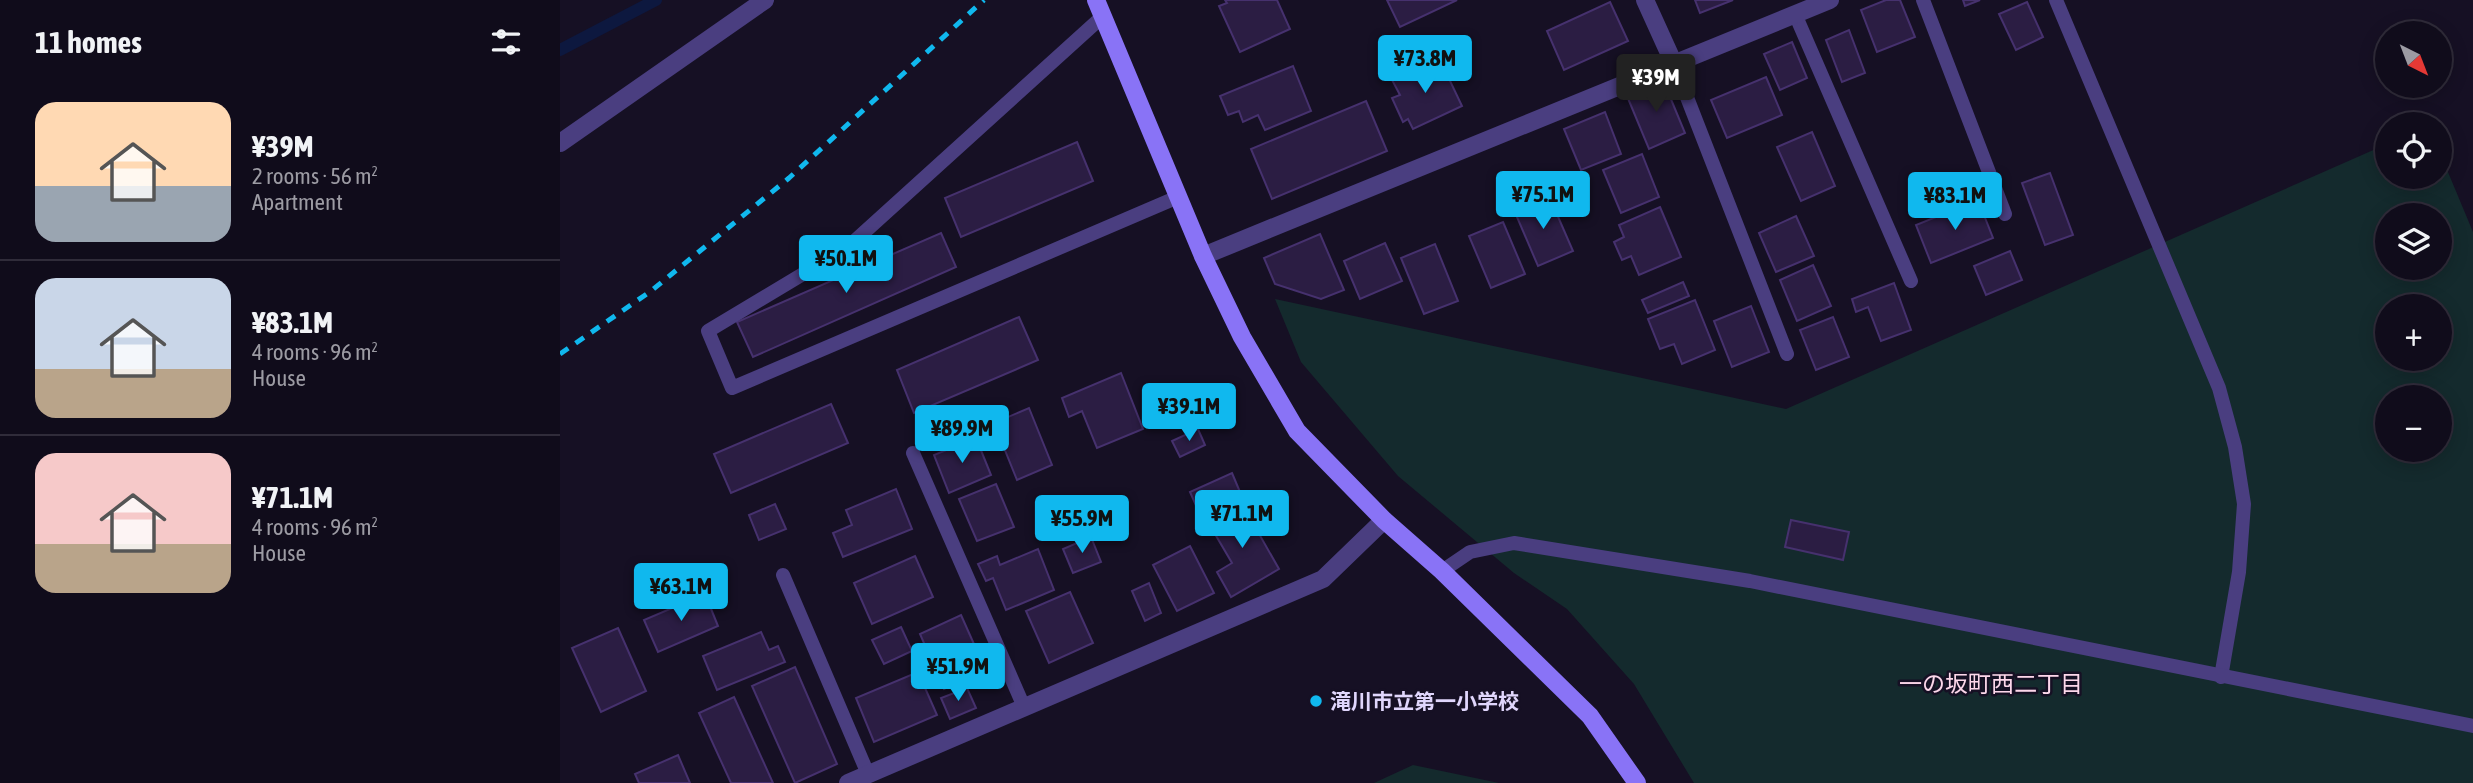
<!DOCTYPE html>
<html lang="en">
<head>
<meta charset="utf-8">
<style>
  body { margin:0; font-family:"Asap Condensed","Noto Sans JP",sans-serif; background:#1e1a28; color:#f1f3f6; height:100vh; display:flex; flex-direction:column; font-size:26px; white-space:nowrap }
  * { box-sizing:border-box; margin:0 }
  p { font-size:23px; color:#9c9ba3 }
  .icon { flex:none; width:38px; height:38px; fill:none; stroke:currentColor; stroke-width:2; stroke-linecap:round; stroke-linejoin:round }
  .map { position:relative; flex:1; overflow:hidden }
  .drawer { display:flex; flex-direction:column; background:#100c1b; width:560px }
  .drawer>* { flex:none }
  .needle { width:46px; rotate:138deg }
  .tools { position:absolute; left:1815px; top:21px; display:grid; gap:14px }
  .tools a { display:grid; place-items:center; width:77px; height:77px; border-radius:50%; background:#100c1b; box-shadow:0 4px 18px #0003,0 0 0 2px #302c3a; font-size:35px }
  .price { position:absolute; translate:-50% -60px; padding:0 16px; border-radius:7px; background:#10b8ee; color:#111; font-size:23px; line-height:46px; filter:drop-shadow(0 2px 4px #0008) }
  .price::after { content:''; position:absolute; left:50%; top:42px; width:21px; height:16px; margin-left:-10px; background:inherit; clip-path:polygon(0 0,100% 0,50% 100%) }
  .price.selected { background:#222; color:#fff }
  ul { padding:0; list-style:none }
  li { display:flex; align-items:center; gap:21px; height:175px; padding:0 35px }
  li+li { border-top:2px solid #302c3a }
  li span { display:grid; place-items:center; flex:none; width:196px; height:140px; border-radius:21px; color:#555 }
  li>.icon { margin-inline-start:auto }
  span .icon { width:84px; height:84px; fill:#fffc; stroke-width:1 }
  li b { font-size:30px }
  h2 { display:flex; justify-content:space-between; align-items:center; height:84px; padding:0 35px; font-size:30px }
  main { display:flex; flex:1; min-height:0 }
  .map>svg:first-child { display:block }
  .green { fill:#142a2d; fill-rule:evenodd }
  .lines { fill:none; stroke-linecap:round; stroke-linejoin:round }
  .stream { stroke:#0d183f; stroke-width:12 }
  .building { fill:#2b1d43; stroke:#46316e; stroke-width:2 }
  .lane { stroke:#4a3e80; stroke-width:14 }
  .street { stroke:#4a3e80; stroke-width:18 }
  .secondary { stroke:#8973f6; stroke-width:18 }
  .rail { stroke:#10b8ee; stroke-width:5; stroke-dasharray:10 9; stroke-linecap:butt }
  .poi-dot { fill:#10b8ee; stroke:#161024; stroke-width:2.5 }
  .labels { text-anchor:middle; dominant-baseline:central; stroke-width:5; stroke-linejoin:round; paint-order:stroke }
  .poi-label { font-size:21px; font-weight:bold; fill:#e0d6fc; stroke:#161024; text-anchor:start }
  .neighbourhood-label { font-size:23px; fill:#fcd7ea; stroke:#161024 }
</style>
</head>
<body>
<main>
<section class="drawer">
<h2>11 homes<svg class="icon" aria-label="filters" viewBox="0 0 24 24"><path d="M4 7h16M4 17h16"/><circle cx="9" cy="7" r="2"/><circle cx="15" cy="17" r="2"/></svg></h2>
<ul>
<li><span style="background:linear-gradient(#ffd9b3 60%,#9aa5b1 0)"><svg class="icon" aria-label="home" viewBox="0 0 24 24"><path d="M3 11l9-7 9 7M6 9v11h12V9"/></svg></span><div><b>¥39M</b><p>2 rooms · 56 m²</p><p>Apartment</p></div></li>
<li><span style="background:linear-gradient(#c9d6e8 65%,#b9a48a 0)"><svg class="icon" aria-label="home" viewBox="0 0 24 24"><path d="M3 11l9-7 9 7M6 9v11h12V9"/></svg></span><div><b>¥83.1M</b><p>4 rooms · 96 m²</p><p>House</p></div></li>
<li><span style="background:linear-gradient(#f6c9c9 65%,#b9a48a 0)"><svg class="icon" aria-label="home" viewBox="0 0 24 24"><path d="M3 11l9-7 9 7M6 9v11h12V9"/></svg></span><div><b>¥71.1M</b><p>4 rooms · 96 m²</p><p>House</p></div></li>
</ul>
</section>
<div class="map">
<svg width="1913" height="783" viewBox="0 0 1913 783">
  <rect width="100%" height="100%" fill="#161024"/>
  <g class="green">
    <path d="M1827,144V177H1880V153L1913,232V783H1134L1074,684L1007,609L954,573L838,476L741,362L715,299L1226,409ZM1827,215H1880V268H1827ZM1827,306H1880V359H1827ZM1827,397H1880V450H1827Z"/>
    <path d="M853,765L939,783H814Z"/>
  </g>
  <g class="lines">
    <path class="stream" d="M0,50L96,0"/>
  </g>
  <g class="building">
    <path d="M665,0H717L730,29L680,52L659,6L667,3Z"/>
    <path d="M827,0H897L840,27Z"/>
    <path d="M1135,0H1173L1140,13Z"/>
    <path d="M1326,0H1340L1355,37L1317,52L1301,10Z"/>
    <path d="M1403,0H1420L1405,6Z"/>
    <path d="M1050,2L1068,41L1004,70L987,31Z"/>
    <path d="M1467,2L1483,37L1456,50L1439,14Z"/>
    <path d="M1289,30L1305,73L1282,82L1266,40Z"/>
    <path d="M1232,42L1247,78L1220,90L1204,54Z"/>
    <path d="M881,62L902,106L853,129L848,119L843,122L832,98L840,95L831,78L849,69L852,75Z"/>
    <path d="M733,66L751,111L705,130L698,115L683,122L679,111L668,115L660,96Z"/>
    <path d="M1206,77L1222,115L1167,138L1151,100Z"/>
    <path d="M1103,80L1125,133L1089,149L1067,96Z"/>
    <path d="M806,101L827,151L712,199L691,149Z"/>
    <path d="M1045,112L1061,154L1021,170L1004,129Z"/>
    <path d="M1252,132L1275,186L1241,201L1217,147Z"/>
    <path d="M517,142L533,181L401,237L385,198Z"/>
    <path d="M1082,154L1099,197L1061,213L1043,170Z"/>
    <path d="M1490,173L1513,235L1485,245L1462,183Z"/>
    <path d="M989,196L1013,251L978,266L954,210Z"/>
    <path d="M1418,200L1433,238L1371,263L1356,225Z"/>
    <path d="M1100,207L1121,257L1079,275L1071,256L1062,260L1054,242L1064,237L1059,225Z"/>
    <path d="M1236,216L1254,256L1216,272L1199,233Z"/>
    <path d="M943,222L965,274L931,288L909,236Z"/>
    <path d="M381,233L396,267L193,357L177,322Z"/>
    <path d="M760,234L784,290L761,299L715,284L704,258Z"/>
    <path d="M825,243L842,281L800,299L784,261Z"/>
    <path d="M875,244L898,301L864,314L841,258Z"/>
    <path d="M1450,251L1462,280L1426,295L1414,266Z"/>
    <path d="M1253,265L1271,306L1237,321L1220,280Z"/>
    <path d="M1123,282L1129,296L1088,313L1082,300Z"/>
    <path d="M1334,283L1351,330L1321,341L1308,307L1296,312L1292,299Z"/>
    <path d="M1135,300L1155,350L1122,364L1114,344L1100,349L1088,319Z"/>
    <path d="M1191,306L1209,352L1172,367L1154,321Z"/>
    <path d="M459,317L478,360L354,413L337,370Z"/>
    <path d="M1273,317L1289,357L1256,370L1240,330Z"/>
    <path d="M561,373L583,429L537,448L522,411L509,417L502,398Z"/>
    <path d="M271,404L288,443L171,493L154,454Z"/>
    <path d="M469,408L492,465L457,480L434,423Z"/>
    <path d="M638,429L645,445L620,457L612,441Z"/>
    <path d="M416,438L431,475L389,493L374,455Z"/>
    <path d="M672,473L680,492L638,510L630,492Z"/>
    <path d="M436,484L454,527L417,541L399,499Z"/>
    <path d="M336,489L352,529L283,557L273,533L292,525L286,510Z"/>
    <path d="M681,502L719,569L671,597L657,572L672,563L648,522Z"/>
    <path d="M215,504L226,529L199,540L189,515Z"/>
    <path d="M1231,520L1289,532L1283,560L1225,547Z"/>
    <path d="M531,537L541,562L513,573L503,549Z"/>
    <path d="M630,546L654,593L617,611L593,565Z"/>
    <path d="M478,549L494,590L446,610L433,578L426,581L418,564L437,556L440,565Z"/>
    <path d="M355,556L373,597L312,624L294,583Z"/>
    <path d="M589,583L601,613L585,621L572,591Z"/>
    <path d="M510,592L533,643L489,663L466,611Z"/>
    <path d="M145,594L158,626L98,652L84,620Z"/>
    <path d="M401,615L426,671L384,689L360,634Z"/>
    <path d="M341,627L352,651L324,664L312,640Z"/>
    <path d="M58,628L86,691L41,712L12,648Z"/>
    <path d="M201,632L209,650L218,646L225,662L157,690L143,656Z"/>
    <path d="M235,667L277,764L235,783L192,686Z"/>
    <path d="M358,672L377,715L314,742L296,698Z"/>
    <path d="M407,688L416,708L390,719L381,698Z"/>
    <path d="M174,697L213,783H171L139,713Z"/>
    <path d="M118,755L130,783H79L75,774Z"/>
  </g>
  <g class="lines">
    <g class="lane">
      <path d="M1363,0L1445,214"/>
      <path d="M1496,0L1659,388L1675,447L1684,504L1679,572L1661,677"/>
      <path d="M1235,14L1351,281"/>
      <path d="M543,16L288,247L148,331L172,388L618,197"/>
      <path d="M1114,64L1227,354"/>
      <path d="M353,453L464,707"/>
      <path d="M882,571L910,552L954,543L1190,581L1913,726"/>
      <path d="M223,575L308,774"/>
    </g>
    <g class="street">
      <path d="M1085,0L1114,64"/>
      <path d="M0,143L205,0"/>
      <path d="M643,256L1270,0"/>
      <path d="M288,783L763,579L824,520"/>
    </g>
    <path class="secondary" d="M536,0L643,256L682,337L737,431L824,520L882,571L1030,716L1077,783"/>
    <path class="rail" d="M0,354L91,291L229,178L424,0"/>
  </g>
  <circle class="poi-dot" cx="756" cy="701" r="7"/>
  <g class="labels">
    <g class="poi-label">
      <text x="770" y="701">滝川市立第一小学校</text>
    </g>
    <g class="neighbourhood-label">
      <text x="1431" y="684">一の坂町西二丁目</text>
    </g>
  </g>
</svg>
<div class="tools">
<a><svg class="needle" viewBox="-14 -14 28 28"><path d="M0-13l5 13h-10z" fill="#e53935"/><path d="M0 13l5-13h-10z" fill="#9c9ba3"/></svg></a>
<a><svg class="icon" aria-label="locate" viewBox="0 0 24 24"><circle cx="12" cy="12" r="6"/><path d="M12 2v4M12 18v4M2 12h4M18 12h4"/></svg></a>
<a><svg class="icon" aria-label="layers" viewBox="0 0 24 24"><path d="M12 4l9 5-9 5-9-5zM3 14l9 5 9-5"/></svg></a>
<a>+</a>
<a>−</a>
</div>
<b class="price" style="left:865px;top:95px">¥73.8M</b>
<b class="price selected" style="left:1096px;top:114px">¥39M</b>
<b class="price" style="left:983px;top:231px">¥75.1M</b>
<b class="price" style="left:1395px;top:232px">¥83.1M</b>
<b class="price" style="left:286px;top:295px">¥50.1M</b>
<b class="price" style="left:629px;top:443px">¥39.1M</b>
<b class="price" style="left:402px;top:465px">¥89.9M</b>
<b class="price" style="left:682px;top:550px">¥71.1M</b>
<b class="price" style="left:522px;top:555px">¥55.9M</b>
<b class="price" style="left:121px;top:623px">¥63.1M</b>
<b class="price" style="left:398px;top:703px">¥51.9M</b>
</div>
</main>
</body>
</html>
